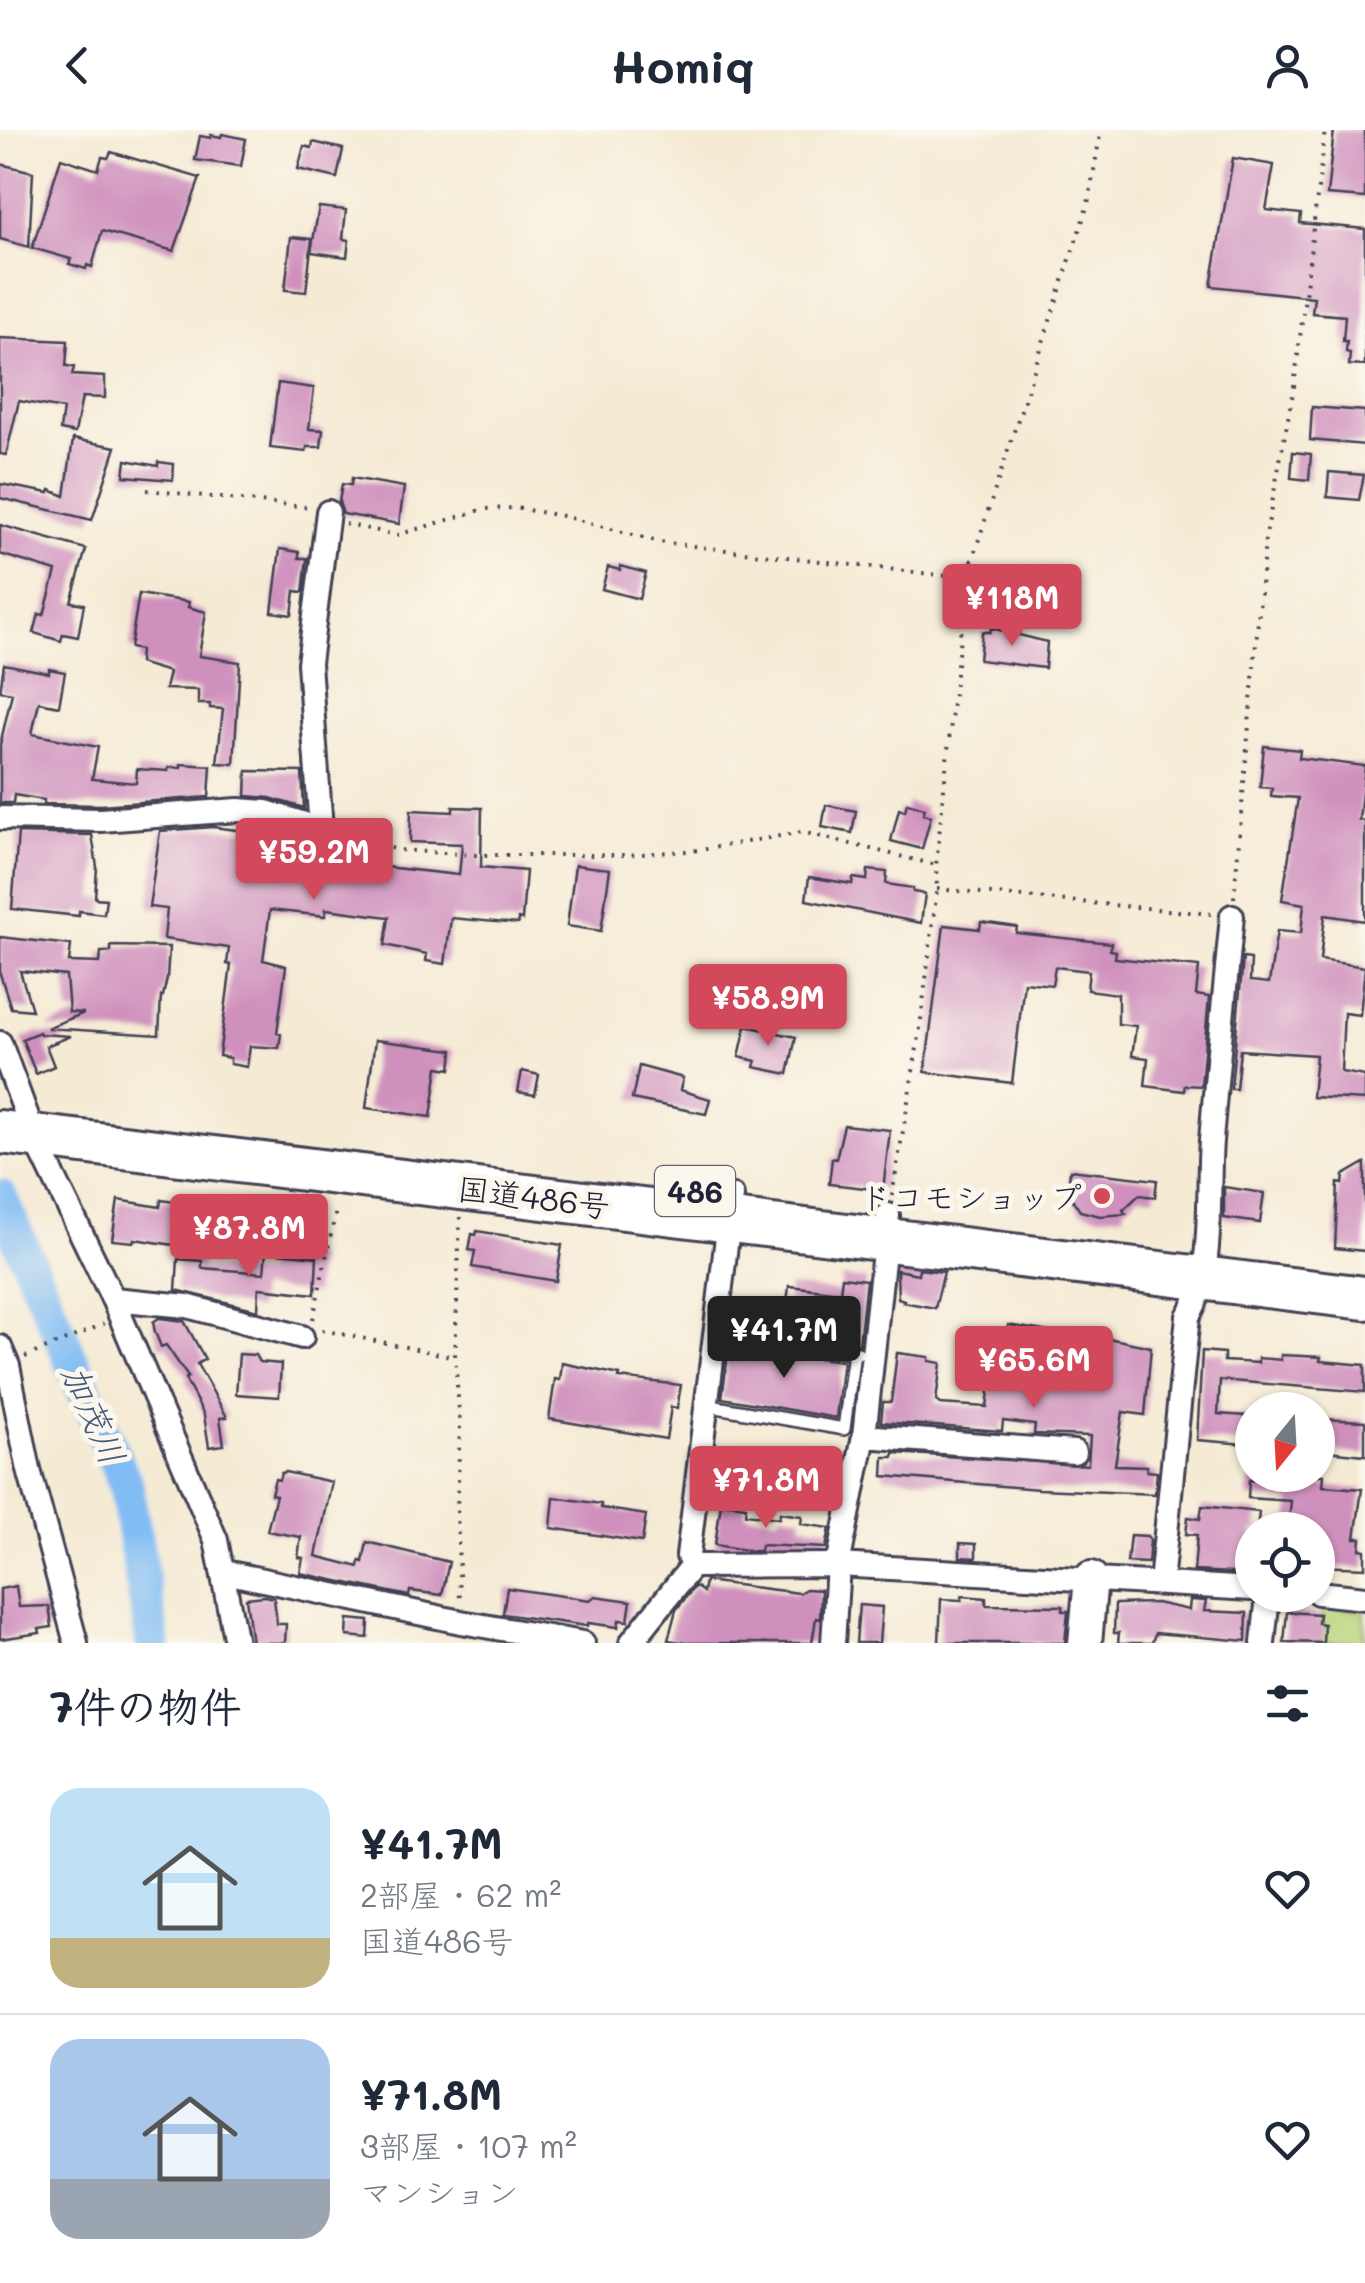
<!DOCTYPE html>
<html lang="ja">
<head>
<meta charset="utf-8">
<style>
  body { margin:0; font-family:Mali,"Klee One",sans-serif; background:#f6f6f7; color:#1f2937; height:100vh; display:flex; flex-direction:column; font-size:38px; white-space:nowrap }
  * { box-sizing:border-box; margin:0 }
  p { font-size:32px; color:#747a83 }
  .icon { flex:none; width:55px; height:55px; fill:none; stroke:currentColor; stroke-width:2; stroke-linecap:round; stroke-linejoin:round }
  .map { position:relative; height:1513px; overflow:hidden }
  .panel { display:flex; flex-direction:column; background:#fff; flex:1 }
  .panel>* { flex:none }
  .needle { width:65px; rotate:198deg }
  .fabs { position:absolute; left:1235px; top:1262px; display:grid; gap:20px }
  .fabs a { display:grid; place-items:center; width:100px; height:100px; border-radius:50%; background:#fff; box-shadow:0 2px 8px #0004; font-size:50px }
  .price { position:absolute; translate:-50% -85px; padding:0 22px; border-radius:10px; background:#d1495b; color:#fff; font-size:32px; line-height:65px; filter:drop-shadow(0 2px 5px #0008) }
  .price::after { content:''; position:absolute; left:50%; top:60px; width:30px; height:22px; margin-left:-15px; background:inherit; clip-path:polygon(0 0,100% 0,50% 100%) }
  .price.on { background:#222; color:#fff }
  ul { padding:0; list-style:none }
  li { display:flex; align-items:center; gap:30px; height:250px; padding:0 50px }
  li+li { border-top:2px solid #e0e1e3 }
  li span { display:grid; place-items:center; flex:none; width:280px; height:200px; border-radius:30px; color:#555 }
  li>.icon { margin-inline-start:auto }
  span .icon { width:120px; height:120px; fill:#fffc; stroke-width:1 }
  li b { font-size:42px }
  h2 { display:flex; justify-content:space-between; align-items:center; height:120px; padding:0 50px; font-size:42px }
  header { display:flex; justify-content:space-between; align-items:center; height:130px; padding:0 50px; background:#fff; font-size:45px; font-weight:700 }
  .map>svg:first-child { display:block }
  .green { fill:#b8d378; stroke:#6d7a5a; stroke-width:2.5 }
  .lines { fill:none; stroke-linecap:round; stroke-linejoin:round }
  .river { stroke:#81bdf4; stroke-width:35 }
  .building { fill:#cf90bd }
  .lane-casing { stroke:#424052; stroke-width:16 }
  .street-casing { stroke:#424052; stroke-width:28 }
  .secondary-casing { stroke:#424052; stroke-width:38 }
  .highway-casing { stroke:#424052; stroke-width:48 }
  .path { stroke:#424052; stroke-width:4; stroke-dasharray:2.5 8; stroke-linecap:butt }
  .lane { stroke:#fff; stroke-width:11 }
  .street { stroke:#fff; stroke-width:22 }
  .secondary { stroke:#fff; stroke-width:32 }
  .highway { stroke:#fff; stroke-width:42 }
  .poi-dot { fill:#d1495b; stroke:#fbf7ec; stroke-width:4 }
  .labels { text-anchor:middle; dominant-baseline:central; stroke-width:10; stroke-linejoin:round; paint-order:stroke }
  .shield { fill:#fbf7ec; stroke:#636270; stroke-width:2.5 }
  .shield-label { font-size:30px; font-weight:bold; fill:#22223b }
  .street-label { font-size:32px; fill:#22223b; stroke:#fbf7ec }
  .poi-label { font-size:32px; fill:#22223b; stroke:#fbf7ec; text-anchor:end }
  .water-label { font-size:35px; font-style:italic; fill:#43587c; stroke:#fbf7ec }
</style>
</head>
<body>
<header><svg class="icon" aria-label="back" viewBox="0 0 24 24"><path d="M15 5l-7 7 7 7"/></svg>Homiq<svg class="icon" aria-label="person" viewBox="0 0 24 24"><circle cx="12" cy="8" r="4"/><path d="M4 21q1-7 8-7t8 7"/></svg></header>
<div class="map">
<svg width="1365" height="1513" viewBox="0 0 1365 1513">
  <rect width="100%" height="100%" fill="#fbf7ec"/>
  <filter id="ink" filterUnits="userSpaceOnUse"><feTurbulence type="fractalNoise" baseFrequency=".01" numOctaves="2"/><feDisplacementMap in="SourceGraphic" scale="20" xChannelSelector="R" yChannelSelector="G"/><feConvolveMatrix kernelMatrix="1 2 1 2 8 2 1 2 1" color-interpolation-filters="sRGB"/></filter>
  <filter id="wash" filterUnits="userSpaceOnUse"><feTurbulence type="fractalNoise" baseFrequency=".0048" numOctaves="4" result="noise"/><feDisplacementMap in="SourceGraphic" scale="40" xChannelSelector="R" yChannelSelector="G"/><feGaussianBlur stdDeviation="2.25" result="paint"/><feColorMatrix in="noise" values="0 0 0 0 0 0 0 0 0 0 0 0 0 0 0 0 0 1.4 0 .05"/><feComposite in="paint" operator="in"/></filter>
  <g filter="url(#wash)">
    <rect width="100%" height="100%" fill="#f5ebd5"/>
    <path class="green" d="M1324,1475L1365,1480V1513H1319Z"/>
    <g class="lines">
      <path class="river" d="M0,1067L126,1355L153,1513"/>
    </g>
    <g id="blocks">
      <g class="building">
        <path d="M1334,0H1365V68L1327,65Z"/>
        <path d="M222,4L246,9L241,36L195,30L200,6L211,8V5L221,7Z"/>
        <path d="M313,12L343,19L337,48L298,39L304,16L312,18Z"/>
        <path d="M111,22L200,48L174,121L102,101L92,137L87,135L86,139L69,134L71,129L32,118L61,28L98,40L102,27L108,28Z"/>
        <path d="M1233,28L1274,35L1266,80L1301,84L1300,93L1365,99V236L1349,235L1350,223L1346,222L1347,211H1343L1345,186L1312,183L1314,167L1211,156Z"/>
        <path d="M0,34L33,42L29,117L0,109Z"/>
        <path d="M319,77L346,80L343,109L349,110L347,127L311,122Z"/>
        <path d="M291,107L312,109L306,162L285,160Z"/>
        <path d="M0,208L68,211L66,236L74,237L72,245L105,247V268L82,267L75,303L60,300L63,279L19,271L6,325L0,324Z"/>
        <path d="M278,253L314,258L309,299L323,300L321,317H307L306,322L270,318Z"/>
        <path d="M1312,277L1365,281V315L1310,310Z"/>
        <path d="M73,309L116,317L92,390L0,368V354L49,363L50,360L65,366Z"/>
        <path d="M1293,322L1311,324L1309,350L1291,348Z"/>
        <path d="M126,330L158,336V332L174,334L173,350L124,346Z"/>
        <path d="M1329,342L1364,345L1359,370L1327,367Z"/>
        <path d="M352,348L404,357L399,394L343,384L339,372L342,354L351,355Z"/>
        <path d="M0,395L86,419L71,472L84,474L78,507L63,504L61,511L34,503L39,484L44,485L56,441L0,424Z"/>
        <path d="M280,419L299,422V428H307L303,462L295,461L292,485L272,482Z"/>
        <path d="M620,436L646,443L639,469L602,459L608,437L620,440Z"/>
        <path d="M139,464L189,472L188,477L206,482L199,526L240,532L234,634L217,633L223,579L210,578V574H198V560L165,559L169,542L139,533L140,520L130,518Z"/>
        <path d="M991,498L1047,512L1045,538L979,530L982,502H990Z"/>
        <path d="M4,534L49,543V539L65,542L59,576L39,572L32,604L98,617L92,649L136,653L137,639L168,641L169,637L181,638V634L211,636L209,667L101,675L44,674V670L14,665L13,673H0V615L12,563L0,561Z"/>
        <path d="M1264,616L1300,620L1299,628L1365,636L1359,690L1365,691V791L1325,785L1320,830L1365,837L1360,885L1344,883L1341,942L1365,946V970L1312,967L1316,925L1240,920L1236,959H1231L1243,828L1251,829L1250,851L1269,853L1277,801L1301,803L1304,774L1282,770L1298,668L1271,666L1272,658L1260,657Z"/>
        <path d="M247,641L302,642L304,678L270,668L246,666Z"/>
        <path d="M907,673L925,678L923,684L931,686L922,719L891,711L899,679L905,681Z"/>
        <path d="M826,675L856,681L852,703L822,697Z"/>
        <path d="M453,677L482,678L481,737L526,741L522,790L518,789V794L451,788L445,834L426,831L427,824L385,815L389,787L326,779V786L270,780L263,830L286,836L277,903L281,904L279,918L250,916L247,937L230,934V928L219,926L231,835L227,834L229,818L164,809L167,779L149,777L160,701L213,697L245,701L246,696L263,697L320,714L318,735L355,739L366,738V735L459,745L462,714L410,712L411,680L453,682Z"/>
        <path d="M18,703L92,705L97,737L95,768L106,769L104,784L79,781V786L12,779Z"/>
        <path d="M575,735L610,739L601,801L567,796Z"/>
        <path d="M868,740L887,742L886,754L913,758V762L925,764L921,793L806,770L809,747L852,754L853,748L867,750Z"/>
        <path d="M981,792L1017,797L1016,803L1111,813L1110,820L1116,821L1115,828L1199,837L1196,865L1209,867L1201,956L1185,955L1184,961L1145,956L1148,928L1132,926L1136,896L1118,894V864L1087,860L1089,841L1055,837L1052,855L1024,852L1012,953L925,942L944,795L980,799Z"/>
        <path d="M0,807L71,815L69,832L100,833L101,822H111V816L169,817L167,848L163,866H161L159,905L47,898L84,883L69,882L66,846L20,841L32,880L11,878L0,844Z"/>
        <path d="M746,896L796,907L788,944L754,937L756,931L739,927Z"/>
        <path d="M39,902L40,904L71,906L46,916L54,936L36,944L22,909Z"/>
        <path d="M375,910L453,920L451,939L438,937L431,987L366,978Z"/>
        <path d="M639,936L683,948L680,960L710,969L706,984L632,969Z"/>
        <path d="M522,941L539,945L535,965L518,962Z"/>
        <path d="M844,995L890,1000L883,1060L829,1054L832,1028L836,1029Z"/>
        <path d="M1365,1033V1121L1335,1118L1338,1053L1343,1054L1344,1045Z"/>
        <path d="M1070,1040L1157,1050L1155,1067L1139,1065L1123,1080L1126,1084L1100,1086L1080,1081L1068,1063Z"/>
        <path d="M1224,1057L1264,1063L1260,1093L1224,1088Z"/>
        <path d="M118,1070L160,1077L161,1070L181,1073L174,1115L134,1109L133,1112L112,1110Z"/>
        <path d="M477,1101L562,1115L556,1151L472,1137L475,1121L469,1120L472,1104L476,1105Z"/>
        <path d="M266,1122L317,1127L315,1164L259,1158L258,1180L176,1160L178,1129L202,1131V1138L264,1143Z"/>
        <path d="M919,1139L944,1142L935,1178L903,1172L904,1170L898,1168L897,1140L918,1144Z"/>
        <path d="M842,1147L866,1150L859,1214L752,1200L754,1180L786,1181L789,1156L840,1162Z"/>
        <path d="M159,1188L184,1191L205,1229L197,1234L227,1287L220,1288L224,1315L209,1317L204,1285L185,1249L188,1247L166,1215L161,1217L155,1202L153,1192Z"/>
        <path d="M1008,1195L1056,1203H1084L1151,1217L1145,1285L1123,1282L1115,1335L1147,1336V1341L1157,1342L1155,1364L1039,1359L883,1346L884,1327H893L894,1323L1088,1335L1090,1306L1034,1304L1035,1295L1003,1291L1002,1301L881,1292L883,1272H891L897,1223L929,1227V1231L941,1233L936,1271L940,1274L987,1277L991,1246L997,1247L1002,1212L1006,1213Z"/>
        <path d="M729,1217L843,1231L836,1288L722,1268Z"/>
        <path d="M1202,1221L1224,1223V1231L1258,1233V1228L1281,1230V1225L1303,1226L1321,1227L1320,1231L1365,1235V1262L1220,1250L1218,1284L1247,1286L1245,1314L1197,1310Z"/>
        <path d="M239,1224L255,1225L259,1232L281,1234L279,1267L236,1264Z"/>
        <path d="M562,1233L620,1245L619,1248L681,1255L677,1278L671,1277L666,1309L549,1289L555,1249L560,1250Z"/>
        <path d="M1318,1289L1365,1291V1325L1318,1320Z"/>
        <path d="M285,1342L332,1352L316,1426L359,1437L360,1431L363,1432L367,1412L449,1432L442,1465L410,1461L409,1466L300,1443L303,1428L298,1427L301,1407L267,1401L276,1365L271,1364L275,1349L279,1350L281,1343Z"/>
        <path d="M1272,1345H1324L1323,1356L1362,1359L1355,1408H1361L1360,1419L1365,1420V1438L1318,1436V1400H1299V1393L1289,1392L1291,1371L1248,1368L1249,1350L1271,1351Z"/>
        <path d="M554,1367L601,1374V1378L646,1385L642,1412L551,1398Z"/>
        <path d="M721,1373L746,1376L745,1384L779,1388L780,1383L802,1386L801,1394L830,1398L826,1418L761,1415L760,1421H752L715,1415Z"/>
        <path d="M1202,1376L1259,1382L1257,1400H1252V1444L1194,1441L1197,1405L1186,1404L1188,1387L1200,1389Z"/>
        <path d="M1130,1405L1147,1406L1150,1410L1148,1433L1127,1432Z"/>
        <path d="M960,1413L976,1414V1428L960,1427Z"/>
        <path d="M705,1451L799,1463L806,1459L821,1460L820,1489L816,1488L812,1513H686L668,1510L676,1480L695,1456L703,1462Z"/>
        <path d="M16,1456L19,1477L49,1476L52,1497L39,1499L40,1503L0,1509V1459Z"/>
        <path d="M507,1458L590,1470L595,1466L631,1471L628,1491L619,1490L618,1497L588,1493L587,1496L503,1484Z"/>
        <path d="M264,1466L274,1468L277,1494H286L285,1513H252L246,1468Z"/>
        <path d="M962,1466L986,1468V1475L1063,1476V1481H1068L1065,1513H939L941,1469L962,1470Z"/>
        <path d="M1190,1470L1206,1471L1204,1481L1247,1483L1246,1511L1155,1503L1152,1513H1118L1119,1503H1114L1115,1474L1156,1473L1189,1480Z"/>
        <path d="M859,1475L882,1477L879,1513H856Z"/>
        <path d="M1287,1482L1319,1484L1318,1493L1324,1494L1323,1513L1284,1512Z"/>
        <path d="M348,1489L369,1491L368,1508L347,1506Z"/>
      </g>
    </g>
  </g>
  <g filter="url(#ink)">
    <use href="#blocks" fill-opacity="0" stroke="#424052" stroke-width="2.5"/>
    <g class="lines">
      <g class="lane-casing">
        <g id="lane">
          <path d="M714,1204L858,1223"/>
          <path d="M705,1275L844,1299L854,1222"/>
        </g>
      </g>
      <g class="street-casing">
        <g id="street">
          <path d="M0,688L101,690L238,680L266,682L321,699L309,533L328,382"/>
          <path d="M0,913L35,1008L113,1169L216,1410L236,1513"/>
          <path d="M113,1169L187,1176L302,1207"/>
          <path d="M0,1217L8,1236L29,1340L76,1513"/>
          <path d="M864,1306L1074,1322"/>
          <path d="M692,1436L688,1426L732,1066"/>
          <path d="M225,1442L461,1492L583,1513"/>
          <path d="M1161,1453L1188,1186C1215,1146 1207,1060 1211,1011C1217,936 1225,861 1232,786"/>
          <path d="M1318,1463L1365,1468"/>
          <path d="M631,1513L692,1436L838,1435L1252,1459"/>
          <path d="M833,1513L838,1435L864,1306L888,1085"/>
          <path d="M1263,1513L1268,1465"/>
        </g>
      </g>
      <g class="secondary-casing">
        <path id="secondary" d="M1085,1513L1091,1448"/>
      </g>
      <g class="highway-casing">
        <path id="highway" d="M0,1002L1365,1168"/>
      </g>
      <g class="path">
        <path d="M147,360L306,377"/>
        <path d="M345,394L397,405L485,379L515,378L563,386L659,412L964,448"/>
        <path d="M340,704L398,720L475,725H626L701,720L802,702L936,735"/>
        <path d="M937,759L1211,784"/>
        <path d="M1234,768L1265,410L1294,257L1325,0"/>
        <path d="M892,1066L919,906L937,759L936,735L966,449L1088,74L1101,0"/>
        <path d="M460,1087L455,1227L460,1294L457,1379L460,1472"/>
        <path d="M313,1189L337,1076"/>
        <path d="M322,1200L455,1227"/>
        <path d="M25,1227L104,1194"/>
      </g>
      <use href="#lane" class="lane"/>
      <use href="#street" class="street"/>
      <use href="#secondary" class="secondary"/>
      <use href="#highway" class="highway"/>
    </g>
  </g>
  <circle class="poi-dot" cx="1102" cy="1066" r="10"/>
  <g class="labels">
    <rect class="shield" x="655" y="1036" width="80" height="50" rx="8"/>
    <g class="shield-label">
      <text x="695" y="1061">486</text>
    </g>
    <g class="street-label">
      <text transform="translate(534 1066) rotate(7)">国道486号</text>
    </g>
    <g class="poi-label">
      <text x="1082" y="1066">ドコモショップ</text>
    </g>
    <g class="water-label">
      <text transform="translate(95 1284) rotate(66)">加茂川</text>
    </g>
  </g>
</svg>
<div class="fabs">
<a><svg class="needle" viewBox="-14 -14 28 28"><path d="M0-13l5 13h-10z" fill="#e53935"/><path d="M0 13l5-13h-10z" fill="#747a83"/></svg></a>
<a><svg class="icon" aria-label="locate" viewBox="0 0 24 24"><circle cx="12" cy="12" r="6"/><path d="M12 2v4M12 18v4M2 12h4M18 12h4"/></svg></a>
</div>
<b class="price" style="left:1012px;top:519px">¥118M</b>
<b class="price" style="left:314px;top:773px">¥59.2M</b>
<b class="price" style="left:768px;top:919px">¥58.9M</b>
<b class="price" style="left:249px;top:1149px">¥87.8M</b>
<b class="price on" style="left:784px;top:1251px">¥41.7M</b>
<b class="price" style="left:1034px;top:1281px">¥65.6M</b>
<b class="price" style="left:766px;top:1401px">¥71.8M</b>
</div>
<section class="panel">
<h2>7件の物件<svg class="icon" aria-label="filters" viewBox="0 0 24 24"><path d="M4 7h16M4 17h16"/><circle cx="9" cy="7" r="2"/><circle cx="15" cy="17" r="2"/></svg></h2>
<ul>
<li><span style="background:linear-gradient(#bfe0f5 75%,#c2b280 0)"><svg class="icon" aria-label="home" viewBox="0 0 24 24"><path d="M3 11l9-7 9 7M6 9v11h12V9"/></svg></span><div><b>¥41.7M</b><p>2部屋 · 62 m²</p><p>国道486号</p></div><svg class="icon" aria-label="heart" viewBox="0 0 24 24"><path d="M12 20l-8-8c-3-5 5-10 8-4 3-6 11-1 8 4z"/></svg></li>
<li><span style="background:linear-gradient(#a9c7e8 70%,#9aa5b1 0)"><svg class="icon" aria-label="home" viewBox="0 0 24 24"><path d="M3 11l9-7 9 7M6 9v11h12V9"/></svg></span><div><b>¥71.8M</b><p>3部屋 · 107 m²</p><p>マンション</p></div><svg class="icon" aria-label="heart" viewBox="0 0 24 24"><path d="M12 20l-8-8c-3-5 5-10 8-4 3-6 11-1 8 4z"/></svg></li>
</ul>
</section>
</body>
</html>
